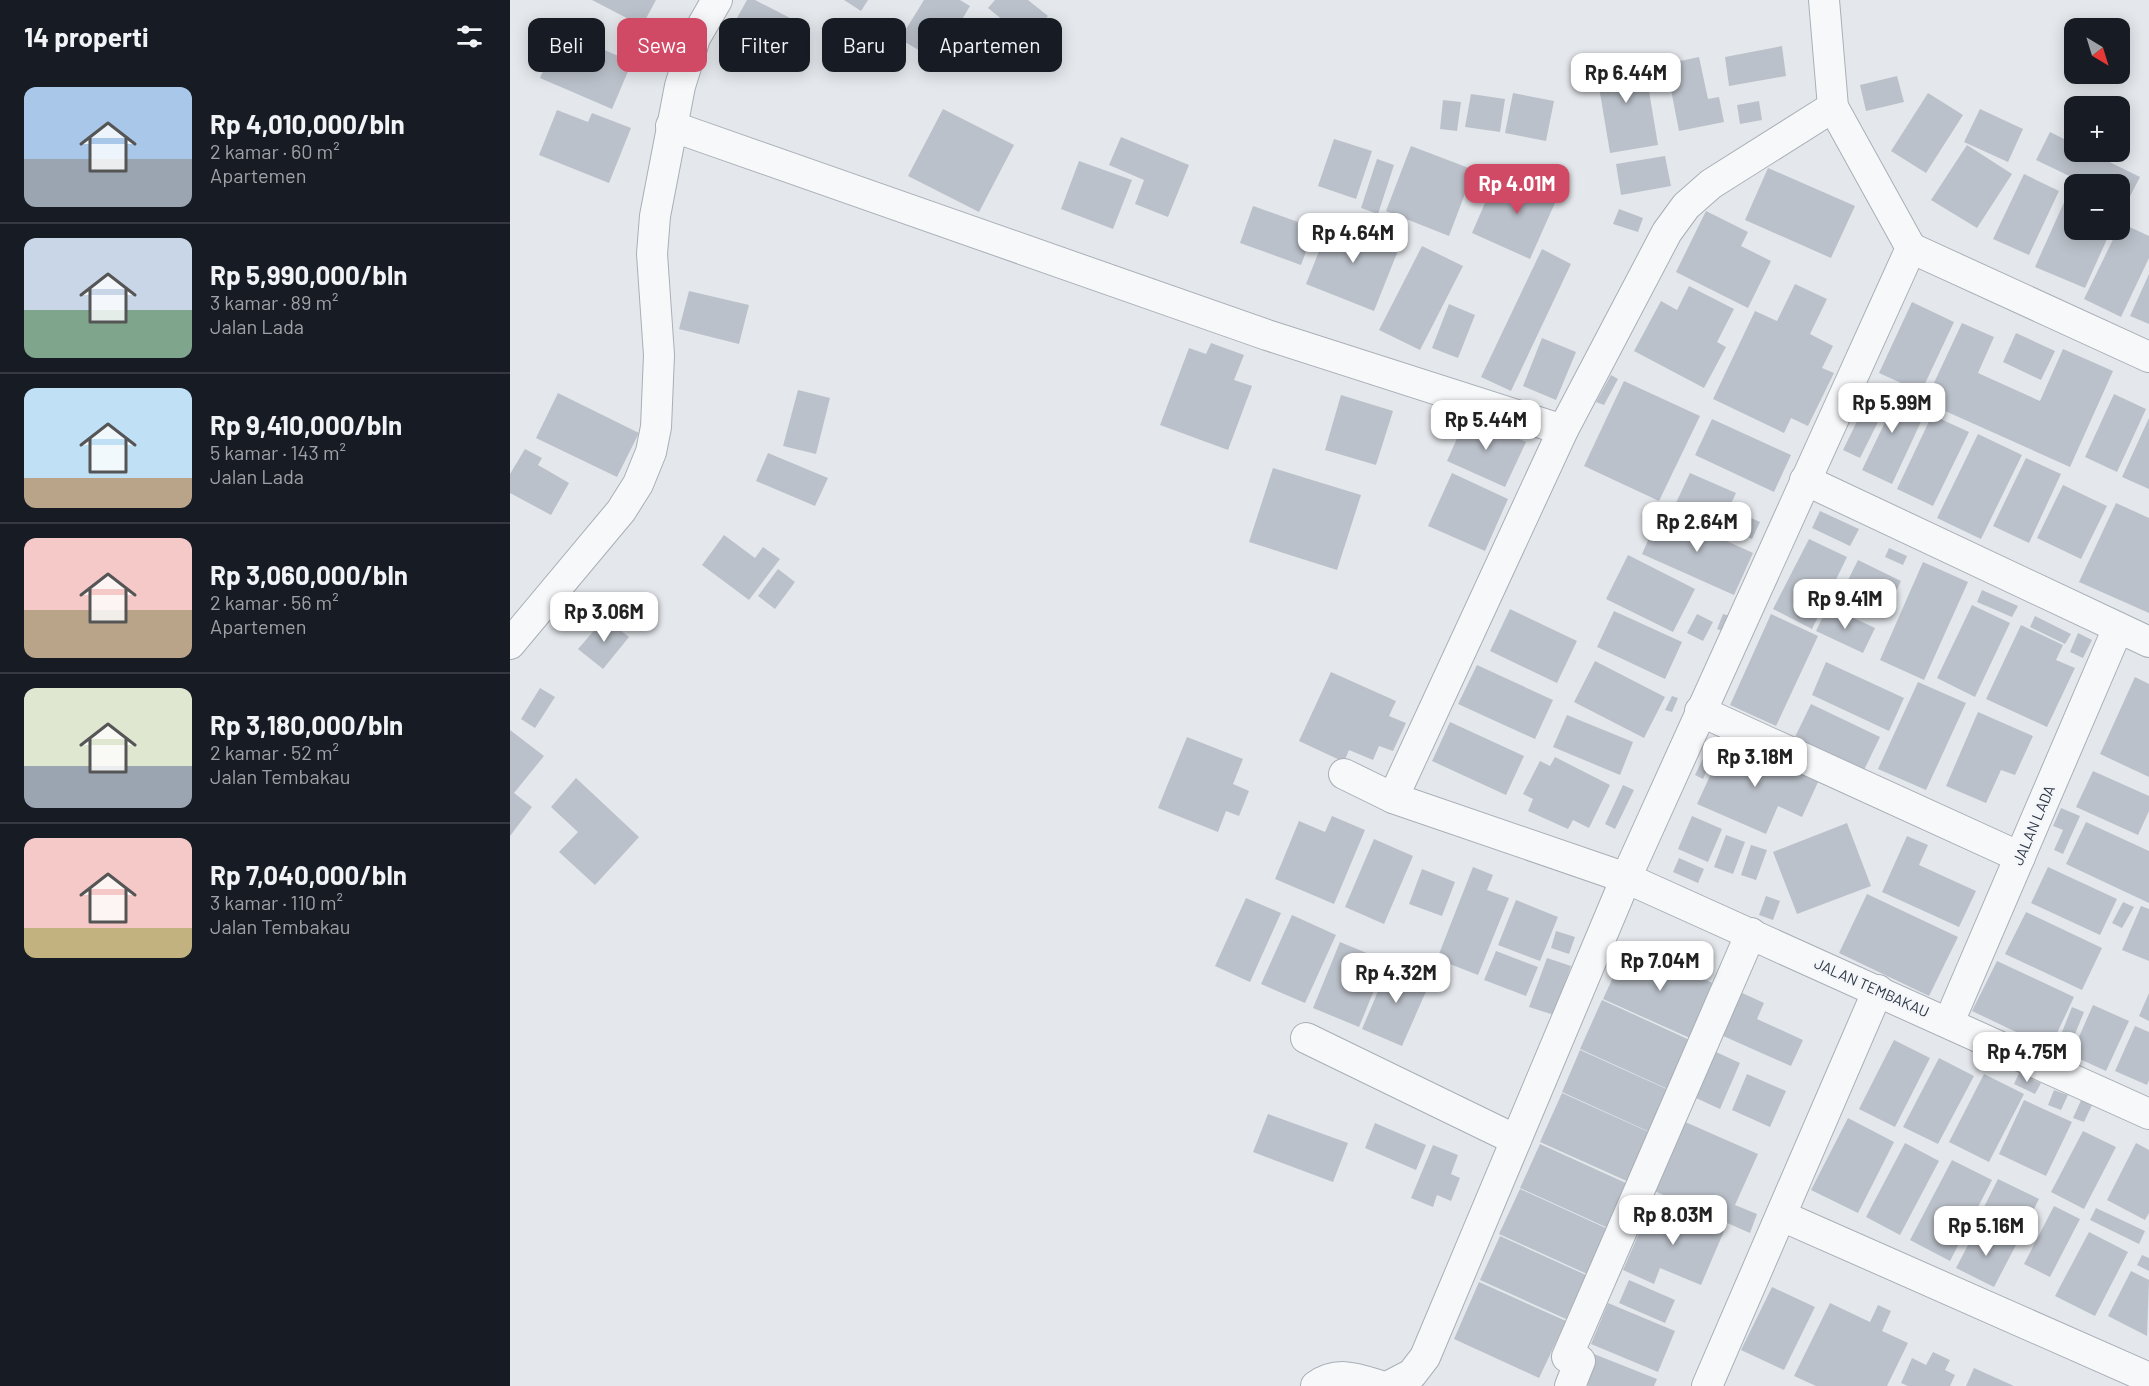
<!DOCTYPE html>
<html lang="id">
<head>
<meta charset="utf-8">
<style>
  body { margin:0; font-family:Barlow,sans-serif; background:#242831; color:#f1f3f6; height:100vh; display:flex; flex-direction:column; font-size:22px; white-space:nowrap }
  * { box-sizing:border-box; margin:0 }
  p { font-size:20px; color:#9ea1a6 }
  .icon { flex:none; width:33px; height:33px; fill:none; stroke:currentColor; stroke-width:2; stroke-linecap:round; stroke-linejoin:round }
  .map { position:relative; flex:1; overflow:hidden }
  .details { display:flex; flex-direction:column; background:#171b24; width:510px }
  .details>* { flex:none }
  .hud { position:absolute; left:18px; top:18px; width:570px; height:54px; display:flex; gap:12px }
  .needle { width:39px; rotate:142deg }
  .buttons { position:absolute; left:1554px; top:18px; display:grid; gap:12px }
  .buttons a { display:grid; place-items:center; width:66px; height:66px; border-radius:12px; background:#171b24; box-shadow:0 3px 15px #0003; font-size:30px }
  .price { position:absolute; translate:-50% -51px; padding:0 14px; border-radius:12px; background:#fff; color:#222; font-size:20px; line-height:39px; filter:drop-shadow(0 2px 3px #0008) }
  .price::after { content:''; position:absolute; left:50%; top:36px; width:18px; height:14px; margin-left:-9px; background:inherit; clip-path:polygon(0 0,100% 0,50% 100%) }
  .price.current { background:#d04a66; color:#fff }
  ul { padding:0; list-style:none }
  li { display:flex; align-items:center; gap:18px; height:150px; padding:0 24px }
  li+li { border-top:2px solid #363941 }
  li span { display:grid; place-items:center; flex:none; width:168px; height:120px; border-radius:12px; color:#555 }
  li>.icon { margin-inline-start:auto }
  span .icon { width:72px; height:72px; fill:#fffc; stroke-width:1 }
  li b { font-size:26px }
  h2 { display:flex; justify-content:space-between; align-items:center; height:72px; padding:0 24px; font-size:26px }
  .chip { padding:0 21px; border-radius:12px; background:#171b24; box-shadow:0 3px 15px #0003; font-size:21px; line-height:54px }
  .chip.current { background:#d04a66; color:#fff }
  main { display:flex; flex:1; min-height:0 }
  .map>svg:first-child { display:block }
  .building { fill:#bbc1ca }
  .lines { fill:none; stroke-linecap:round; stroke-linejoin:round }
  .minor-casing { stroke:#a9afb7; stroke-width:32 }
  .minor { stroke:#f7f8fa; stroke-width:30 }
  .labels { text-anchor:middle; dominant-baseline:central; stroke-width:4.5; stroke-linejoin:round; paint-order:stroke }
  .street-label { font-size:15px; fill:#2b3645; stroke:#f4f6f9 }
</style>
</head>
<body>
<main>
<section class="details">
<h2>14 properti<svg class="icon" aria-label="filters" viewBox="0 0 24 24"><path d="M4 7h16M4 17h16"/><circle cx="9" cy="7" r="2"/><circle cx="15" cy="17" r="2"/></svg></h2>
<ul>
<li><span style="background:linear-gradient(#a9c7e8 60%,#9aa5b1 0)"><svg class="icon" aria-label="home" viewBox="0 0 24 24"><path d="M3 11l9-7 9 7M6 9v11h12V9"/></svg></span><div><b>Rp 4,010,000/bln</b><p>2 kamar · 60 m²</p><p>Apartemen</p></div></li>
<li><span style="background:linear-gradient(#c9d6e8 60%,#7fa58c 0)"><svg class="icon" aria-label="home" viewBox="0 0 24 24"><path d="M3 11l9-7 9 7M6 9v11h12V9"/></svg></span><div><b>Rp 5,990,000/bln</b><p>3 kamar · 89 m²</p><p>Jalan Lada</p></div></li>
<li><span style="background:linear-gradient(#bfe0f5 75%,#b9a48a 0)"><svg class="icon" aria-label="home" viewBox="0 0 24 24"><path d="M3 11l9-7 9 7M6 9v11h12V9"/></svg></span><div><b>Rp 9,410,000/bln</b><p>5 kamar · 143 m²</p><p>Jalan Lada</p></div></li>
<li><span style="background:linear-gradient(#f6c9c9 60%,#b9a48a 0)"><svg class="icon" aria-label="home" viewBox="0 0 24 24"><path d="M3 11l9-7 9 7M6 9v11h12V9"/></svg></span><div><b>Rp 3,060,000/bln</b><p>2 kamar · 56 m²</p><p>Apartemen</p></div></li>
<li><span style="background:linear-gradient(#dfe7d0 65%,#9aa5b1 0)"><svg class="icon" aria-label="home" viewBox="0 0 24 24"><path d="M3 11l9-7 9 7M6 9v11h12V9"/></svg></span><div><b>Rp 3,180,000/bln</b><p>2 kamar · 52 m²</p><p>Jalan Tembakau</p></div></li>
<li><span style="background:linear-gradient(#f6c9c9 75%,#c2b280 0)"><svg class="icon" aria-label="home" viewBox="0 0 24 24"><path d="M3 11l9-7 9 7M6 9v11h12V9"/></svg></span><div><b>Rp 7,040,000/bln</b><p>3 kamar · 110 m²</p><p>Jalan Tembakau</p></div></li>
</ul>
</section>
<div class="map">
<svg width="1639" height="1386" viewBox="0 0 1639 1386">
  <rect width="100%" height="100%" fill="#e4e8ec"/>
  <g class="building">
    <path d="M82,0H146L132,26Z"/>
    <path d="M237,0H245L280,18L255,65L213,43Z"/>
    <path d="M334,0H358L351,11Z"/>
    <path d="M414,0H450L460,6L427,61L390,39Z"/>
    <path d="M485,0H518L538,16L517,40L478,8Z"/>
    <path d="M56,20L79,29L74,41L122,62L102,109L30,78Z"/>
    <path d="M1272,46L1276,76L1219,86L1215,57Z"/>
    <path d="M1133,55L1148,145L1100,153L1085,63Z"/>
    <path d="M1189,57L1198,99L1209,97L1214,122L1169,131L1156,64Z"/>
    <path d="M1387,76L1394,102L1356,111L1350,85Z"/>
    <path d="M1003,93L1044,101L1036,141L995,133Z"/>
    <path d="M1418,93L1453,115L1416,173L1381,151Z"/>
    <path d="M961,94L995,99L990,132L955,127Z"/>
    <path d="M933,100L951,102L947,131L930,129Z"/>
    <path d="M1249,101L1252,120L1230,124L1227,105Z"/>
    <path d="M433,109L504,145L469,212L398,176Z"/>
    <path d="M1470,109L1513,129L1498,162L1454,142Z"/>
    <path d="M47,110L78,122L82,113L121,128L99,183L29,155Z"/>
    <path d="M1540,132L1564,144V152H1579L1630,177L1616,204L1610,201V184H1576L1526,160Z"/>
    <path d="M611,137L679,165L658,217L625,204L634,180L599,165Z"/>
    <path d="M824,139L862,151L846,199L808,186Z"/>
    <path d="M1457,145L1502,174L1467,228L1421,200Z"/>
    <path d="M901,146L964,170L939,236L876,211Z"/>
    <path d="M1155,156L1161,186L1111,195L1106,164Z"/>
    <path d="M867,159L884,165L868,214L851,208Z"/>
    <path d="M569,161L622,180L603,229L551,209Z"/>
    <path d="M1258,168L1345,206L1321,258L1235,220Z"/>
    <path d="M1020,174L1052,187L1020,259L962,233L984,182L1011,194Z"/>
    <path d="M1514,174L1549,191L1519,255L1483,239Z"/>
    <path d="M1560,189L1564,191V230H1601L1575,288L1525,267Z"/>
    <path d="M743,206L805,228L791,265L730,243Z"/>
    <path d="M1109,209L1133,218L1128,232L1103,224Z"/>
    <path d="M1196,211L1238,232L1231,246L1261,261L1238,308L1166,272Z"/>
    <path d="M823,216L891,243L864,311L796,284Z"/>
    <path d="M1611,223L1639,236V258L1611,317L1574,299Z"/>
    <path d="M912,246L953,266L910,350L869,330Z"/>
    <path d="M1032,249L1061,264L1001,391L971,377Z"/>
    <path d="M1639,274V324L1620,316Z"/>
    <path d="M1285,284L1317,299L1300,334L1323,346L1312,368L1324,373L1298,426L1281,418L1274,433L1203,399L1245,311L1267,321Z"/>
    <path d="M1179,286L1224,309L1207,342L1216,347L1194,388L1124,351L1151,301L1167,310Z"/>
    <path d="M179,291L239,305L229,344L169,329Z"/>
    <path d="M1402,302L1444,322L1411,392L1369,373Z"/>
    <path d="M939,304L965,315L948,358L922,348Z"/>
    <path d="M1452,323L1484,337L1468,373L1530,401L1553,349L1603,371L1560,467L1415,402Z"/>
    <path d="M1506,333L1545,351L1531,380L1493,362Z"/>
    <path d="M1032,338L1066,352L1046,400L1013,386Z"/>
    <path d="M701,343L734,355L724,380L742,386L718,450L650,425L679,348L696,354Z"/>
    <path d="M1101,375L1108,379L1094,405L1086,402Z"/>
    <path d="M1114,381L1190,416L1149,501L1074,466Z"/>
    <path d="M1363,386L1416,411L1382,484L1352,470L1379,414L1354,403Z"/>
    <path d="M288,390L320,398L306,454L273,446Z"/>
    <path d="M48,393L129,433L107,477L26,438Z"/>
    <path d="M1604,394L1636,409L1607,472L1575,457Z"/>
    <path d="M831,395L883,411L866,465L815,450Z"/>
    <path d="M1353,409L1370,418L1350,458L1333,450Z"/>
    <path d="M1422,415L1459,432L1423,506L1387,489Z"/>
    <path d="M957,416L1016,442L995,487L937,461Z"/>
    <path d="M1639,418V489L1612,477Z"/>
    <path d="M1202,419L1281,455L1264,492L1185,455Z"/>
    <path d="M1468,434L1512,455L1471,539L1427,518Z"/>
    <path d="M15,449L32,458L28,465L59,483L41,515L0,493V474Z"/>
    <path d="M258,453L318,478L305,506L246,481Z"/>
    <path d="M1516,458L1551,474L1519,543L1483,526Z"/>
    <path d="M763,468L851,495L827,570L739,542Z"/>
    <path d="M942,473L998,499L975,551L918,526Z"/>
    <path d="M1180,473L1226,493L1219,508L1250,522L1242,539L1165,505Z"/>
    <path d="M1553,485L1597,506L1571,559L1527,538Z"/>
    <path d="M1606,503L1639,518V613L1569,582Z"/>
    <path d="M1151,511L1243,553L1224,595L1132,554Z"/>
    <path d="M1310,511L1349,529L1340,546L1302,528Z"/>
    <path d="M214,535L245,558L253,547L270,559L239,600L192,565Z"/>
    <path d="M1299,539L1337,557L1302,629L1263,609Z"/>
    <path d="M1379,548L1397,556L1393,565L1375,557Z"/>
    <path d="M1118,555L1185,589L1163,632L1096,599Z"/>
    <path d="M1348,560L1391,581L1374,617L1330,596Z"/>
    <path d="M1413,562L1458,582L1414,680L1370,660Z"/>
    <path d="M268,569L285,582L265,609L248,596Z"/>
    <path d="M1472,590L1508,606L1502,617L1467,602Z"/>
    <path d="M1462,605L1500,623L1465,697L1427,678Z"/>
    <path d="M1318,606L1365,628L1353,653L1306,631Z"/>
    <path d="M1000,609L1067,641L1047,683L980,651Z"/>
    <path d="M1104,611L1172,642L1155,679L1087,647Z"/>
    <path d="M1187,614L1203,622L1193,641L1177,633Z"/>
    <path d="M1213,614L1220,616L1213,631L1207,629Z"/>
    <path d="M1261,614L1308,636L1266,726L1220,705Z"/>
    <path d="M1525,616L1561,634L1555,644L1520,627Z"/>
    <path d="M95,618L119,637L93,669L68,649Z"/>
    <path d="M1511,625L1553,645L1546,660L1565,668L1537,727L1476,699Z"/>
    <path d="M1568,633L1582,640L1573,658L1560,652Z"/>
    <path d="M1085,661L1155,697L1134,738L1064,702Z"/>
    <path d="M1316,662L1394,698L1379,731L1302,695Z"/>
    <path d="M967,665L1043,700L1025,739L948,704Z"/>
    <path d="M821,672L886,701L879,716L896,723L883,751L869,746L863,760L839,750L834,762L789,741Z"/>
    <path d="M1625,677L1639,684V777L1590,754Z"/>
    <path d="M1408,682L1456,703L1416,790L1368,769Z"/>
    <path d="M30,688L45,697L25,728L11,719Z"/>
    <path d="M1162,696L1168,698L1162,712L1155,710Z"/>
    <path d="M1301,704L1370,737L1354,770L1285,737Z"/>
    <path d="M1468,712L1523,736L1505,775L1491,770L1476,803L1436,786Z"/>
    <path d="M1057,715L1123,742L1110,775L1043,747Z"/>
    <path d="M940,722L1014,756L996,795L922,761Z"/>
    <path d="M0,730L34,756L4,793L22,807L0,836Z"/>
    <path d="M677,737L733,759L723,784L739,791L729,816L716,811L708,832L648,808Z"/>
    <path d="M1217,739L1309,780L1292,817L1268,806L1256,834L1187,804Z"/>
    <path d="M1200,744L1207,748L1193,779L1185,775Z"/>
    <path d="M1045,757L1100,785L1079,828L1063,820L1058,829L1018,811L1023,799L1013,794L1030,761L1040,766Z"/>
    <path d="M1583,771L1639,796V811L1628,835L1566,807Z"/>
    <path d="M66,778L129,837L85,885L49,852L68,832L41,807Z"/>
    <path d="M1113,785L1124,790L1105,829L1095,824Z"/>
    <path d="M1551,808L1570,816L1553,854L1544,850L1553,830L1543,826Z"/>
    <path d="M822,816L855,830L824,904L765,879L789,821L815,832Z"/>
    <path d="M1182,816L1212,829L1198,862L1168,849Z"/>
    <path d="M1576,822L1639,851V903L1556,864Z"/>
    <path d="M1337,823L1361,886L1287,914L1263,852Z"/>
    <path d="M1216,835L1235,842L1223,874L1204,867Z"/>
    <path d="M1397,836L1418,845L1409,865L1466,891L1449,927L1372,892Z"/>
    <path d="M864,839L903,856L874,924L835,907Z"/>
    <path d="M1241,845L1257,850L1246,880L1231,875Z"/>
    <path d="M1169,858L1194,869L1188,883L1163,872Z"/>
    <path d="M963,867L983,875L977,890L999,898L968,975L927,959Z"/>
    <path d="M1538,867L1607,899L1590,935L1521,903Z"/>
    <path d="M912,869L945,882L932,916L899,904Z"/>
    <path d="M1357,894L1448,937L1419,996L1329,953Z"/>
    <path d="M1256,896L1270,901L1263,920L1249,915Z"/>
    <path d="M736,898L771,913L740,982L705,966Z"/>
    <path d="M1006,900L1048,917L1030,961L988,945Z"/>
    <path d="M1613,902L1624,907L1612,928L1602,923Z"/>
    <path d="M1631,906L1639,909V961L1612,950Z"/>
    <path d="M1516,912L1592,948L1572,990L1495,954Z"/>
    <path d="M782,915L826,935L795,1003L751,984Z"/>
    <path d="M1046,931L1065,937L1059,954L1041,948Z"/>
    <path d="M830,942L876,961L849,1027L803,1008Z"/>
    <path d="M1118,945L1207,985L1182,1039L1093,999Z"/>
    <path d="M986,951L1028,967L1016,996L974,980Z"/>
    <path d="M1037,958L1061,966L1044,1015L1019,1007Z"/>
    <path d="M1487,961L1564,997L1540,1048L1462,1011Z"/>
    <path d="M880,963L921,980L892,1046L852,1029Z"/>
    <path d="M1230,992L1254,1003L1247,1019L1293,1040L1281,1066L1211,1035Z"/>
    <path d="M1639,993V1021L1629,1016Z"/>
    <path d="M1092,1000L1182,1041L1160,1090L1070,1049Z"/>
    <path d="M1583,1005L1619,1021L1596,1071L1561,1055Z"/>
    <path d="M1562,1007L1574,1012L1558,1051L1546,1047Z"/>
    <path d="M1625,1026L1639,1032V1080L1637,1085L1605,1071Z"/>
    <path d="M1384,1040L1420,1058L1385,1127L1349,1109Z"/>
    <path d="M1070,1050L1161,1091L1142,1133L1052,1092Z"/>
    <path d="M1206,1052L1230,1063L1210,1109L1186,1098Z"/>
    <path d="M1429,1058L1464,1076L1428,1144L1393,1127Z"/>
    <path d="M1509,1073L1531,1083L1525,1094L1504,1084Z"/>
    <path d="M1237,1074L1276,1091L1260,1127L1222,1110Z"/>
    <path d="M1474,1074L1514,1094L1479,1162L1439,1142Z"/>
    <path d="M1544,1090L1558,1095L1551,1110L1538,1105Z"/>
    <path d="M1052,1093L1141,1133L1119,1182L1030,1142Z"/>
    <path d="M1572,1098L1583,1103L1574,1122L1563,1118Z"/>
    <path d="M1514,1100L1562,1122L1536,1176L1489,1154Z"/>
    <path d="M758,1114L838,1143L823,1182L743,1152Z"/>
    <path d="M1338,1118L1384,1142L1348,1213L1301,1190Z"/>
    <path d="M1173,1121L1248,1154L1225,1205L1247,1214L1240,1233L1142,1190Z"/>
    <path d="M865,1123L916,1145L906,1170L855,1148Z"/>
    <path d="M1573,1131L1606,1147L1574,1209L1541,1192Z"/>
    <path d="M1395,1143L1429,1161L1390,1235L1356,1217Z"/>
    <path d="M1626,1143L1639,1150V1213L1635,1220L1597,1200Z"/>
    <path d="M1030,1144L1118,1184L1098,1228L1010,1188Z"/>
    <path d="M923,1145L948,1155L941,1174L950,1178L941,1201L927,1195L923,1207L901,1198Z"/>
    <path d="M1442,1160L1482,1180L1440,1261L1400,1240Z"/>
    <path d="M1488,1179L1529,1199L1512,1233L1471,1213Z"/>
    <path d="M1010,1189L1098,1229L1077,1274L989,1234Z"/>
    <path d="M1143,1201L1214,1231L1191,1285L1150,1268L1144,1284L1113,1270Z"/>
    <path d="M1544,1206L1570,1219L1540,1277L1514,1264Z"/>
    <path d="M1586,1208L1635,1231L1629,1244L1580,1220Z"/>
    <path d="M1468,1226L1506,1245L1484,1287L1446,1268Z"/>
    <path d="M1579,1232L1618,1252L1585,1316L1545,1296Z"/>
    <path d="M990,1236L1076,1275L1056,1319L970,1280Z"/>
    <path d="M1632,1255L1639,1258V1271L1627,1265Z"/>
    <path d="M1621,1271L1639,1280L1637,1336L1598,1316Z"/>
    <path d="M1119,1280L1165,1300L1155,1323L1109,1303Z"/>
    <path d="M969,1282L1056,1321L1029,1378L944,1339Z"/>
    <path d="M1262,1287L1305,1307L1274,1370L1231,1350Z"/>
    <path d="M1098,1303L1165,1331L1148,1372L1081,1344Z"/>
    <path d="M1320,1303L1360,1322L1368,1305L1381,1311L1372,1331L1398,1343L1377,1386H1306L1284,1376Z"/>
    <path d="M1423,1352L1440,1360L1435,1370L1445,1375L1440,1386H1398L1391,1383L1402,1358L1416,1365Z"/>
    <path d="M1084,1354L1147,1379L1144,1386H1079L1073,1383Z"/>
    <path d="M1464,1368L1504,1386H1456Z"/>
  </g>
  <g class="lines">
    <g class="minor-casing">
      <g id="minor">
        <path d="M161,126L757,335L1053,430"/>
        <path d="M1401,248L1639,357"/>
        <path d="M1295,480L1639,642"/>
        <path d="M0,644L111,511L128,484L141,452L146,427L149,355L142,254L145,216L170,86L185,38L207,0"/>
        <path d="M1190,711L1510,857"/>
        <path d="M834,774L883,798L1116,878L1639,1114"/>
        <path d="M883,798L1053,430L1157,232L1176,206L1201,184L1323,107"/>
        <path d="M1439,1022L1608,628"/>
        <path d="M796,1038L1006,1140"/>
        <path d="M1272,1216L1639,1378"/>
        <path d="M806,1386C828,1370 848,1379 871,1386"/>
        <path d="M879,1386L902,1374L915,1357L1116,878L1401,248L1323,107L1314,0"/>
        <path d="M1060,1386L1070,1361L1057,1357L1241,933"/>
        <path d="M1197,1386L1368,990"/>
      </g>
    </g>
    <use href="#minor" class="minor"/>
  </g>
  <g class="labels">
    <g class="street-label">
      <text transform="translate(1523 825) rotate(-67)">JALAN LADA</text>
      <text transform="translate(1362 987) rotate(24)">JALAN TEMBAKAU</text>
    </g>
  </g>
</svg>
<div class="buttons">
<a><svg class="needle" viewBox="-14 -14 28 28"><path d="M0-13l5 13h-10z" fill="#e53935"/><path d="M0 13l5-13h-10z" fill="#9ea1a6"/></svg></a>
<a>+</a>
<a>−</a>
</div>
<b class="price" style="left:1116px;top:104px">Rp 6.44M</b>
<b class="price current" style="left:1007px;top:215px">Rp 4.01M</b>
<b class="price" style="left:843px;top:264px">Rp 4.64M</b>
<b class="price" style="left:1382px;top:434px">Rp 5.99M</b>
<b class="price" style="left:976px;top:451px">Rp 5.44M</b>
<b class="price" style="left:1187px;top:553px">Rp 2.64M</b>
<b class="price" style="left:1335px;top:630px">Rp 9.41M</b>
<b class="price" style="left:94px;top:643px">Rp 3.06M</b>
<b class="price" style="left:1245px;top:788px">Rp 3.18M</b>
<b class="price" style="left:1150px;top:992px">Rp 7.04M</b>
<b class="price" style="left:886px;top:1004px">Rp 4.32M</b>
<b class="price" style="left:1517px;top:1083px">Rp 4.75M</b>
<b class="price" style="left:1163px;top:1246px">Rp 8.03M</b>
<b class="price" style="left:1476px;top:1257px">Rp 5.16M</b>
<div class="hud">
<a class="chip">Beli</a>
<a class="chip current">Sewa</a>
<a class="chip">Filter</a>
<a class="chip">Baru</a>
<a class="chip">Apartemen</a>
</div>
</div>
</main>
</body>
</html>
